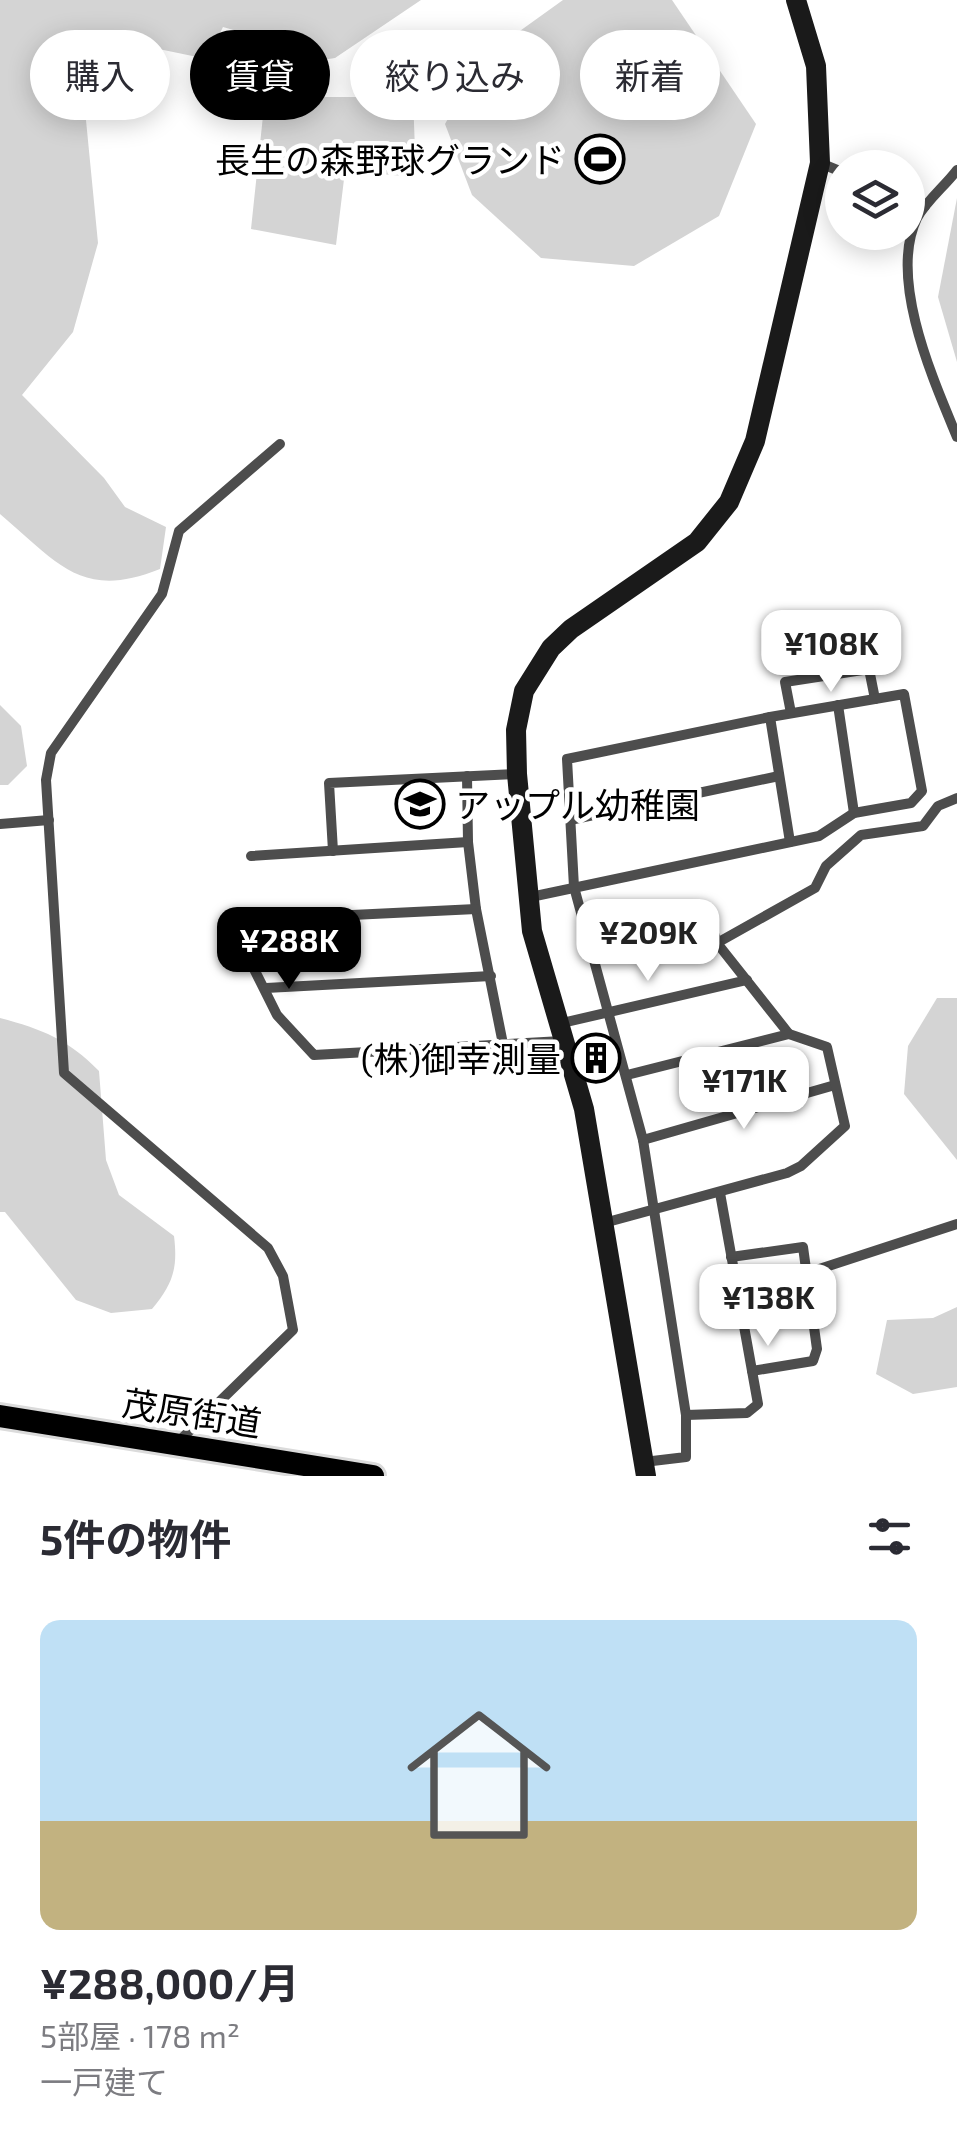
<!DOCTYPE html>
<html lang="ja">
<head>
<meta charset="utf-8">
<style>
  body { margin:0; font-family:"Exo 2","Noto Sans JP",sans-serif; background:#f2f2f3; color:#2b2b33; height:100vh; display:flex; flex-direction:column; font-size:38px; white-space:nowrap }
  * { box-sizing:border-box; margin:0 }
  p { font-size:32px; color:#7c7c81 }
  .icon { flex:none; width:55px; height:55px; fill:none; stroke:currentColor; stroke-width:2; stroke-linecap:round; stroke-linejoin:round }
  .map { position:relative; height:1476px; overflow:hidden }
  .sheet { display:flex; flex-direction:column; background:#fff; flex:1 }
  .sheet>* { flex:none }
  .hud { position:absolute; left:30px; top:30px; width:898px; height:90px; display:flex; gap:20px }
  .controls { position:absolute; left:825px; top:150px; display:grid; gap:20px }
  .controls a { display:grid; place-items:center; width:100px; height:100px; border-radius:50%; background:#fff; box-shadow:0 5px 25px #0003; font-size:50px }
  .price { position:absolute; translate:-50% -85px; padding:0 22px; border-radius:20px; background:#fff; color:#222; font-size:32px; line-height:65px; filter:drop-shadow(0 2px 5px #0008) }
  .price::after { content:''; position:absolute; left:50%; top:60px; width:30px; height:22px; margin-left:-15px; background:inherit; clip-path:polygon(0 0,100% 0,50% 100%) }
  .price.current { background:#000; color:#fff }
  ul { padding:0; list-style:none }
  li { display:grid; align-content:center; gap:20px; height:530px; padding:0 40px }
  li span { display:grid; place-items:center; height:310px; border-radius:20px; color:#555 }
  li>.icon { margin-inline-start:auto }
  span .icon { width:180px; height:180px; fill:#fffc; stroke-width:1 }
  li b { font-size:42px }
  h2 { display:flex; justify-content:space-between; align-items:center; height:120px; padding:0 40px; font-size:42px }
  .chip { padding:0 35px; border-radius:45px; background:#fff; box-shadow:0 5px 25px #0003; font-size:35px; line-height:90px }
  .chip.current { background:#000; color:#fff }
  .map>svg:first-child { display:block }
  .green { fill:#d4d4d4 }
  .building { fill:#bdbdbd; stroke:#919191; stroke-width:2.5 }
  .lines { fill:none; stroke-linecap:round; stroke-linejoin:round }
  .primary-casing { stroke:#dbdbdb; stroke-width:28 }
  .street { stroke:#4d4d4d; stroke-width:10 }
  .secondary { stroke:#1a1a1a; stroke-width:20 }
  .primary { stroke:#000; stroke-width:22 }
  .labels { text-anchor:middle; dominant-baseline:central; stroke-width:9; stroke-linejoin:round; paint-order:stroke }
  .poi-label { font-size:35px; fill:#000; stroke:#fff; text-anchor:end }
  .street-label { font-size:35px; fill:#000; stroke:#fff }
</style>
</head>
<body>
<div class="map">
<svg width="957" height="1476" viewBox="0 0 957 1476">
  <rect width="100%" height="100%" fill="#fff"/>
  <g class="green">
    <path d="M0,0H421L335,58L290,65L268,40L223,27L207,59L149,47L115,112L85,110L98,243L73,332L22,395L104,478L125,507L166,527L160,569C81,601 57,562 0,514Z"/>
    <path d="M563,0H672L756,124L719,216L634,266L541,258L472,195L445,124L482,58Z"/>
    <path d="M265,97H413L416,177L345,171L336,245L251,229Z"/>
    <path d="M957,198V362L938,297Z"/>
    <path d="M0,705L21,726L27,766L8,785H0Z"/>
    <path d="M937,998H957V1160L904,1094L908,1046Z"/>
    <path d="M0,1018C42,1029 69,1040 99,1071L106,1160L119,1195L174,1236C178,1268 173,1284 152,1309L111,1313L76,1300L5,1212H0Z"/>
    <path d="M957,1307V1387L913,1394L876,1374L887,1320L933,1318Z"/>
  </g>
  <path class="building" d="M599,1043L608,1067L592,1072L584,1048Z"/>
  <g class="lines">
    <g class="primary-casing">
      <path id="primary" d="M0,1416L373,1476"/>
    </g>
    <g class="street">
      <path d="M820,163L842,172"/>
      <path d="M957,170C945,186 927,200 917,218C888,279 933,379 957,437"/>
      <path d="M908,199L925,206"/>
      <path d="M838,705L854,813"/>
      <path d="M791,713L785,682L869,669L875,699"/>
      <path d="M770,717L790,842"/>
      <path d="M467,776L468,842L476,909L503,1044"/>
      <path d="M570,820L779,776"/>
      <path d="M0,824L49,820"/>
      <path d="M333,851L329,783L517,774"/>
      <path d="M251,856L468,842"/>
      <path d="M526,898L819,836L854,813L911,803L922,791L904,694L770,717L567,759L574,887L643,1140L686,1415V1457L644,1462"/>
      <path d="M476,909L247,920L235,931L277,1015L314,1055L562,1041"/>
      <path d="M717,943L815,888L826,866L861,835L923,826L938,806L957,798"/>
      <path d="M589,951L712,927L717,943L789,1034"/>
      <path d="M266,988L491,976"/>
      <path d="M558,1024L747,980"/>
      <path d="M643,1140L835,1085"/>
      <path d="M604,1223L787,1173L801,1166L845,1126L827,1047L789,1034L627,1075"/>
      <path d="M731,1257L803,1247L817,1349L813,1361L752,1371"/>
      <path d="M807,1273L957,1224"/>
      <path d="M686,1415L747,1413L758,1404L720,1193"/>
      <path d="M176,1444L293,1330L283,1276L268,1248L64,1073L46,780L51,753L162,594L179,531L280,444"/>
    </g>
    <path class="secondary" d="M646,1476L584,1109L532,931L517,774L516,730L524,691L551,648L571,629L697,542L729,502L755,441L820,163L816,66L796,0"/>
    <use href="#primary" class="primary"/>
  </g>
  <defs>
    <g id="stadium-ring" transform="scale(2.5)"><circle r="9.5" fill="#fff" stroke="#000" stroke-width="1.5"/><path d="M0-5a6.5 5 0 1 0 0 10a6.5 5 0 1 0 0-10ZM-3.5-1.8h7v3.6h-7Z" fill="#000"/></g>
    <g id="school-ring" transform="scale(2.5)"><circle r="9.5" fill="#fff" stroke="#000" stroke-width="1.5"/><path d="M0-5L7-2L0 1L-7-2ZM-4 1L0 2.5L4 1V4Q0 6-4 4Z" fill="#000"/></g>
    <g id="building-ring" transform="scale(2.5)"><circle r="9.5" fill="#fff" stroke="#000" stroke-width="1.5"/><path d="M-4-6H4V6H1V3H-1V6H-4ZM-2.5-4.3h1.7v1.8h-1.7ZM.8-4.3h1.7v1.8H.8ZM-2.5-1h1.7V.8h-1.7ZM.8-1h1.7V.8H.8Z" fill="#000"/></g>
  </defs>
  <g fill-rule="evenodd">
    <use href="#stadium-ring" x="600" y="159"/>
    <use href="#school-ring" x="420" y="804"/>
    <use href="#building-ring" x="596" y="1058"/>
  </g>
  <g class="labels">
    <g class="poi-label">
      <text x="565" y="159">長生の森野球グランド</text>
      <text x="455" y="804" text-anchor="start">アップル幼稚園</text>
      <text x="561" y="1058">(株)御幸測量</text>
    </g>
    <g class="street-label">
      <text transform="translate(192 1412) rotate(9)">茂原街道</text>
    </g>
  </g>
</svg>
<div class="controls">
<a><svg class="icon" aria-label="layers" viewBox="0 0 24 24"><path d="M12 4l9 5-9 5-9-5zM3 14l9 5 9-5"/></svg></a>
</div>
<b class="price" style="left:831px;top:695px">¥108K</b>
<b class="price" style="left:648px;top:984px">¥209K</b>
<b class="price current" style="left:289px;top:992px">¥288K</b>
<b class="price" style="left:744px;top:1132px">¥171K</b>
<b class="price" style="left:768px;top:1349px">¥138K</b>
<div class="hud">
<a class="chip">購入</a>
<a class="chip current">賃貸</a>
<a class="chip">絞り込み</a>
<a class="chip">新着</a>
</div>
</div>
<section class="sheet">
<h2>5件の物件<svg class="icon" aria-label="filters" viewBox="0 0 24 24"><path d="M4 7h16M4 17h16"/><circle cx="9" cy="7" r="2"/><circle cx="15" cy="17" r="2"/></svg></h2>
<ul>
<li><span style="background:linear-gradient(#bfe0f5 65%,#c2b280 0)"><svg class="icon" aria-label="home" viewBox="0 0 24 24"><path d="M3 11l9-7 9 7M6 9v11h12V9"/></svg></span><div><b>¥288,000/月</b><p>5部屋 · 178 m²</p><p>一戸建て</p></div></li>
</ul>
</section>
</body>
</html>
